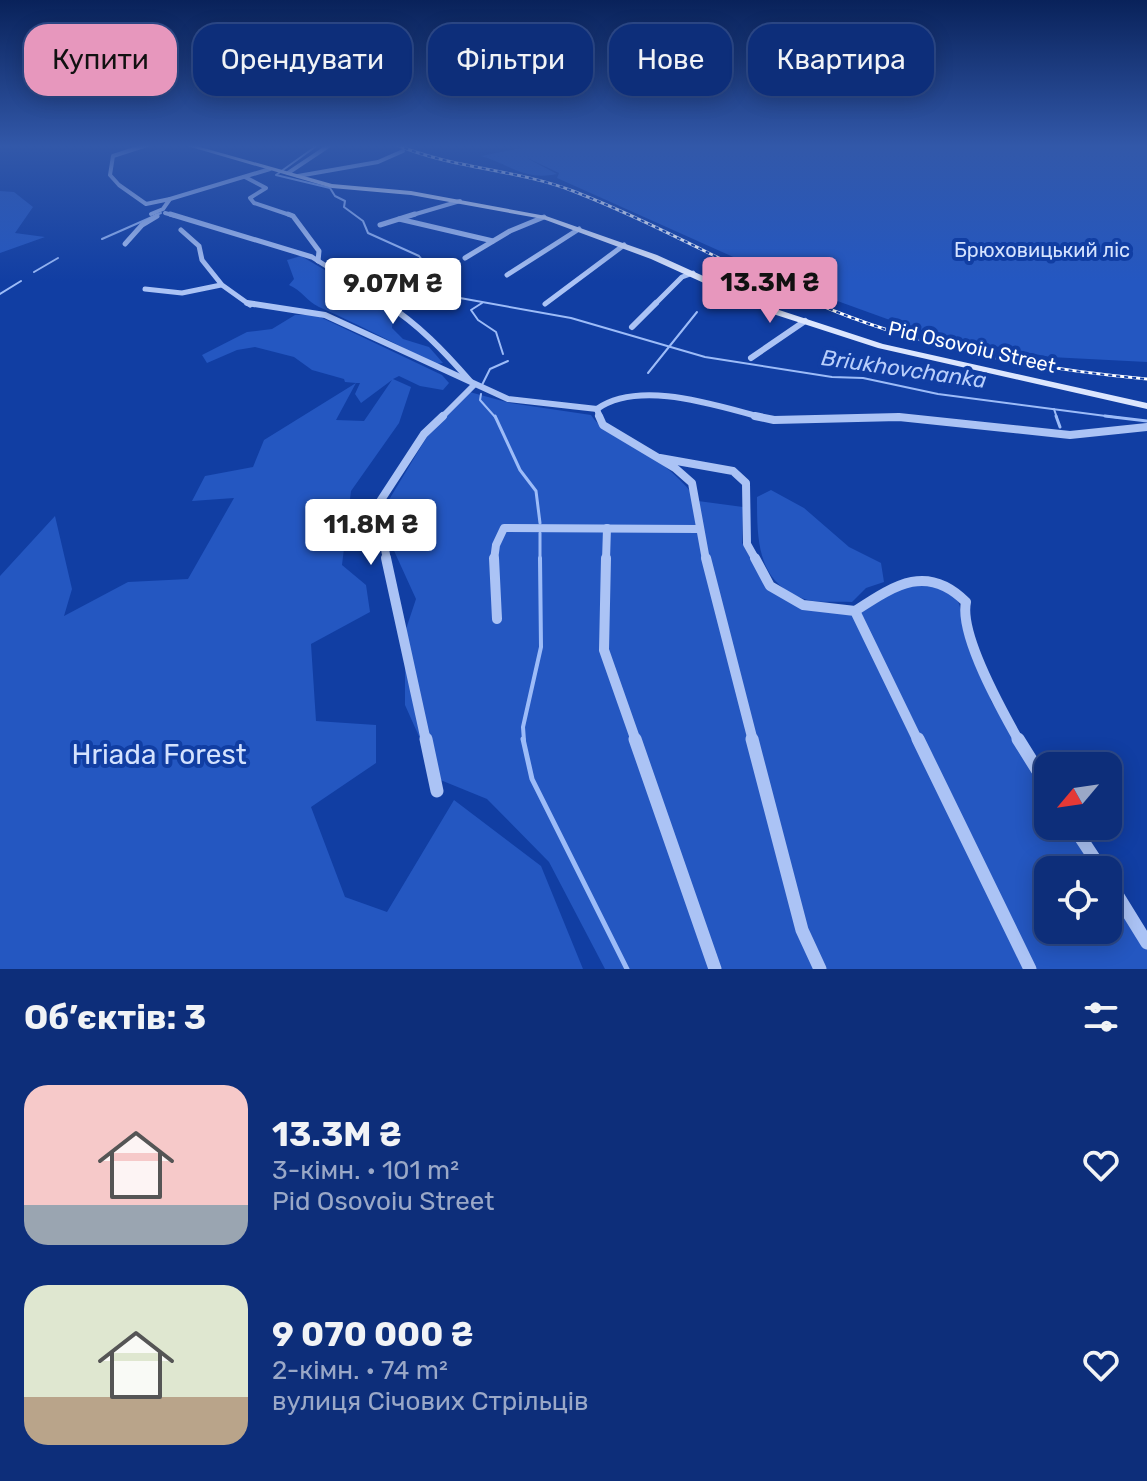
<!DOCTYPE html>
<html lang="uk">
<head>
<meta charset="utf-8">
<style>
  body { margin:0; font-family:Rubik,sans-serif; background:#1b3a81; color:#f1f3f6; height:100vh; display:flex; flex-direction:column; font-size:30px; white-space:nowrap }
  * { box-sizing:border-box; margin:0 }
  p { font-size:26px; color:#9aa8c7 }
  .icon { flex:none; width:44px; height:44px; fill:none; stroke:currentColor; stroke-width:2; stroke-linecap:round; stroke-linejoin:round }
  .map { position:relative; height:969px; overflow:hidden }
  .panel { display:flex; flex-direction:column; background:#0d2e7a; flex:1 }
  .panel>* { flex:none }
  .top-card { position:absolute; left:24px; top:24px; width:1100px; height:72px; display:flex; gap:16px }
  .needle { width:52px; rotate:241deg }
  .tools { position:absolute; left:1034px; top:752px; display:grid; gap:16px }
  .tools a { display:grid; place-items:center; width:88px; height:88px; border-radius:16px; background:#0d2e7a; box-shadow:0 4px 20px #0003,0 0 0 2px #2d4a8b; font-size:40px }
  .price { position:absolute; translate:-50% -68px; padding:0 18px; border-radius:8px; background:#fff; color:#222; font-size:26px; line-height:52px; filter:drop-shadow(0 2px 4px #0008) }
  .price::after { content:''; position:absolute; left:50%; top:48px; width:24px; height:18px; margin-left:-12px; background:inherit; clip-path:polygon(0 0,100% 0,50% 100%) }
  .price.on { background:#e797bd; color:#111 }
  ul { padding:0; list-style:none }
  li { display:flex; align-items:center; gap:24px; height:200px; padding:0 24px }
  li span { display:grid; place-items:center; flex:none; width:224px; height:160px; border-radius:24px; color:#555 }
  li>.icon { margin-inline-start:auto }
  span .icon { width:96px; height:96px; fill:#fffc; stroke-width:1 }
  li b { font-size:34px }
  h2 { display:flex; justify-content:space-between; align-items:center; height:96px; padding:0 24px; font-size:34px }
  .tag { padding:0 28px; border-radius:24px; background:#0d2e7a; box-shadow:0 4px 20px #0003,0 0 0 2px #2d4a8b; font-size:28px; line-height:72px }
  .tag.on { background:#e797bd; color:#111 }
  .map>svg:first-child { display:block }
  .green { fill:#2457c1; fill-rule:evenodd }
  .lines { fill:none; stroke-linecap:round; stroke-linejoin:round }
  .stream-far3 { stroke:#9dbcf8; stroke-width:2 }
  .stream-far2 { stroke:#9dbcf8; stroke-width:3 }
  .stream-far1 { stroke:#9dbcf8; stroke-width:4 }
  .stream { stroke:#9dbcf8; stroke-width:5 }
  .street-far5 { stroke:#abc3f5; stroke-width:4 }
  .street-far4 { stroke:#abc3f5; stroke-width:5 }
  .street-far3 { stroke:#abc3f5; stroke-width:6 }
  .street-far2 { stroke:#abc3f5; stroke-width:8 }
  .street-far1 { stroke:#abc3f5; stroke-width:10 }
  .street { stroke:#abc3f5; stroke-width:13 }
  .secondary { fill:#dce6fe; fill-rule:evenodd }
  .rail-casing { stroke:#fff; stroke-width:3 }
  .rail { stroke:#113ea3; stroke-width:2; stroke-dasharray:4; stroke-linecap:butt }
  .labels { text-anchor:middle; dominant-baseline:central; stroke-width:8; stroke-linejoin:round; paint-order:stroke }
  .far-park-label { font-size:20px; fill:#d4e2fe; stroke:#113ea3 }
  .far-street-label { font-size:20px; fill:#fff; stroke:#113ea3 }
  .far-water-label { font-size:22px; font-style:italic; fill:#b8cefb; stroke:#113ea3 }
  .near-park-label { font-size:28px; fill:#d4e2fe; stroke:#113ea3 }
</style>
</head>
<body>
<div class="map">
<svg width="1147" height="969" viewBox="0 0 1147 969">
  <rect width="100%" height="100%" fill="#113ea3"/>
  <g class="green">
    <path d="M536,145H1147V362L1050,357L923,332L807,290L557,178L559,173L525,157L557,174C524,181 509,164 481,156Z"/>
    <path d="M0,191L14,192L33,207L15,233L45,237L0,253Z"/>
    <path d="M301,256L369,296L393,316L392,328L403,339L429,347L443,363L436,364C397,345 358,324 319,307C308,302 301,290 289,285L294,279L287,260Z"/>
    <path d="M295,315H316L442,375L449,383L443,390L420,386L399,376L393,379L411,387L399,423L351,491L342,565L366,585L370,612L311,644L316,721L376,725V763L311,807L345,897L387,912L454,800L541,866L583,969H0V576L55,516L72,589L64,616L128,582L188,579L234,498L192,501L205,476L253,467L264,440L356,383L345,382L344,379L312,370L294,357L255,347L237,350L207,363L202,355L247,332L272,329ZM392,380L364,421L336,420L356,383H360L355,394L361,403Z"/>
    <path d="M466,391L510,403L591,415C604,434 623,439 642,451C664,464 683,480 698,501L743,507L742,543L767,587L802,609L853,615L886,595L915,583L954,589L991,701L1048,792V826H1069L1097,870H1048V930H1108V888L1147,950V969H605L549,862L487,799L438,779L405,705V632L416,599L385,531L384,508L428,435Z"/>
    <path d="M771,490L804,508L849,547L881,563L884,582L866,588L852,602C839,601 821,603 808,600C757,585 757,542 757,497Z"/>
  </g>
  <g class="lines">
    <g class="stream-far3">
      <path d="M313,145L315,147L276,175L330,188L335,196L345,201L344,207L363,221L368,233L419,256L439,281L460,298L571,318L705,357L832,377L863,378L938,394L1121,418"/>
      <path d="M102,239L161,213"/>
      <path d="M34,272L58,258"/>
      <path d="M0,294L21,281"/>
      <path d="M482,303L471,310L478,320L496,332L503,354"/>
      <path d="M648,373L697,312"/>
      <path d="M482,385L490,369L508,361"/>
      <path d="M481,394L480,400L496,418"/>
      <path d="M1054,409L1057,418"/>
    </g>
    <g class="stream-far2">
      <path d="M495,416L520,470L536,491L540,523"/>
      <path d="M1056,416L1060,427"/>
      <path d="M1105,416L1147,421"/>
      <path d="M540,533V560"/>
    </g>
    <path class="stream-far1" d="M524,741L523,727L541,647L540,558"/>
    <path class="stream" d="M523,739L532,779L627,969"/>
    <g class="street-far5">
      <path d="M147,145L113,156L110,175L119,185L146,204L170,199"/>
      <path d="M288,173L330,145"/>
      <path d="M298,176L378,162L403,151"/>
      <path d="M245,177L266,188L250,198L254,203L293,216"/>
      <path d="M165,213L176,216"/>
      <path d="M151,214L163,209L170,199L270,169"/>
      <path d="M409,216L460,201"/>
    </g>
    <g class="street-far4">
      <path d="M170,214L312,257L388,305"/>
      <path d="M288,214L293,216L319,251L318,261"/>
      <path d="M399,219L493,241"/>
      <path d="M380,225L415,214"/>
      <path d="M181,230L199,246L202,260L222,285L250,305"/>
      <path d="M125,244L142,225L157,216"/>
      <path d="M465,258L510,231L544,217"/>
      <path d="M507,275L579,229"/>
      <path d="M145,289L182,293L221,285"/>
      <path d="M545,304L624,245"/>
      <path d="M654,305L682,277L693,273"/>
    </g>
    <g class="street-far3">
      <path d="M247,303L325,315L508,399L597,409C640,379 717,406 764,418"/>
      <path d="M385,303C418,324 444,351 470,381"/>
      <path d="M632,327L656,303"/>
      <path d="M751,358L805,321"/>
      <path d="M597,409L600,418"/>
      <path d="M441,418L474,385"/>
      <path d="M875,418H906"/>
    </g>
    <g class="street-far2">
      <path d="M599,416L603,425L675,468L692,483L706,560"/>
      <path d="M755,416L774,420L899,417L1070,435L1147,427"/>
      <path d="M660,458L733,471L746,483L747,544L756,560"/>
      <path d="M387,560L377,506L424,434L443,416"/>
      <path d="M494,560L496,545L504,528L698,529"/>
      <path d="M606,560L607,528"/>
    </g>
    <g class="street-far1">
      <path d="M386,558L426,741"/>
      <path d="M494,558L497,619"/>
      <path d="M606,558L604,650L636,741"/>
      <path d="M706,558L753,741"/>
      <path d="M755,558L770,586L803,605L855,611L918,741"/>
      <path d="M855,611C895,585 927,563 966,602C959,635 1002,711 1019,741"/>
    </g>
    <g class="street">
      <path d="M426,739L437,791"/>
      <path d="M635,739L715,969"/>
      <path d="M752,739L802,930L820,969"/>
      <path d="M918,739L1030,969"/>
      <path d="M1018,739L1048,787"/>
      <path d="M1073,826L1102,870"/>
      <path d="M1108,880L1147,943"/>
    </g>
    <path class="secondary" d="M184,145H193L332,184L411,191L546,216L657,255L776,309L883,344L1147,403V409L878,348L770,313L651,259L543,219L411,195L332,188Z"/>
    <g class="rail-casing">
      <path id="rail" d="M397,145C454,169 516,169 573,191C668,228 755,281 850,317C946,353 1046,370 1147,379"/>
    </g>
    <use href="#rail" class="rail"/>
  </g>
  <linearGradient id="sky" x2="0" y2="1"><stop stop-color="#09225a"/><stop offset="0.52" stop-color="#3258a9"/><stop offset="1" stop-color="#3258a9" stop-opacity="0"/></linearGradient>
  <rect width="1147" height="281" fill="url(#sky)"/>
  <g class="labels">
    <g class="far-park-label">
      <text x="1042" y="250">Брюховицький ліс</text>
    </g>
    <g class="far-street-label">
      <text transform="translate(972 347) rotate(13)">Pid Osovoiu Street</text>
    </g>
    <g class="far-water-label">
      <text transform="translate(904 369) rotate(8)">Briukhovchanka</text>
    </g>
    <g class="near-park-label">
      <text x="159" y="754">Hriada Forest</text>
    </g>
  </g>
</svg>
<div class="tools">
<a><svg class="needle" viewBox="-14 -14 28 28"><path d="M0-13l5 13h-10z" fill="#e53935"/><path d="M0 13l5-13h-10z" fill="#9aa8c7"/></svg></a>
<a><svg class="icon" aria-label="locate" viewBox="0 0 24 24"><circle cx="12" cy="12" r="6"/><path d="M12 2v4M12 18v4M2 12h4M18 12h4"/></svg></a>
</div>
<b class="price on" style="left:770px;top:325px">13.3M ₴</b>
<b class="price" style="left:393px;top:326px">9.07M ₴</b>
<b class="price" style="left:371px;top:567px">11.8M ₴</b>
<div class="top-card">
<a class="tag on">Купити</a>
<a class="tag">Орендувати</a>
<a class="tag">Фільтри</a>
<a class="tag">Нове</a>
<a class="tag">Квартира</a>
</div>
</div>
<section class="panel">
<h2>Об’єктів: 3<svg class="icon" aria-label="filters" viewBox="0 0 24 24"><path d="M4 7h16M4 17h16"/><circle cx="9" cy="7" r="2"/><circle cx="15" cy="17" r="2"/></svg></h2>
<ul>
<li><span style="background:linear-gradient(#f6c9c9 75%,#9aa5b1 0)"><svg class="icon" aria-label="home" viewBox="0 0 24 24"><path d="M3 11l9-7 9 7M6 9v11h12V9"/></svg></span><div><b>13.3M ₴</b><p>3-кімн. · 101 m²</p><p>Pid Osovoiu Street</p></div><svg class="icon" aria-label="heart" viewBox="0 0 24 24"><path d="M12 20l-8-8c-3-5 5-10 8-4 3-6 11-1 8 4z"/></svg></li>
<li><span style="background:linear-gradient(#dfe7d0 70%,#b9a48a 0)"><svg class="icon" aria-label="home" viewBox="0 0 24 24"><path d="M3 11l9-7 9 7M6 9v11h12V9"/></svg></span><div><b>9 070 000 ₴</b><p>2-кімн. · 74 m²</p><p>вулиця Січових Стрільців</p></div><svg class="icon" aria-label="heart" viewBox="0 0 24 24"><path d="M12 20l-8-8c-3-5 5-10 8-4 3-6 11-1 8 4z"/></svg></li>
</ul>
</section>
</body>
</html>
